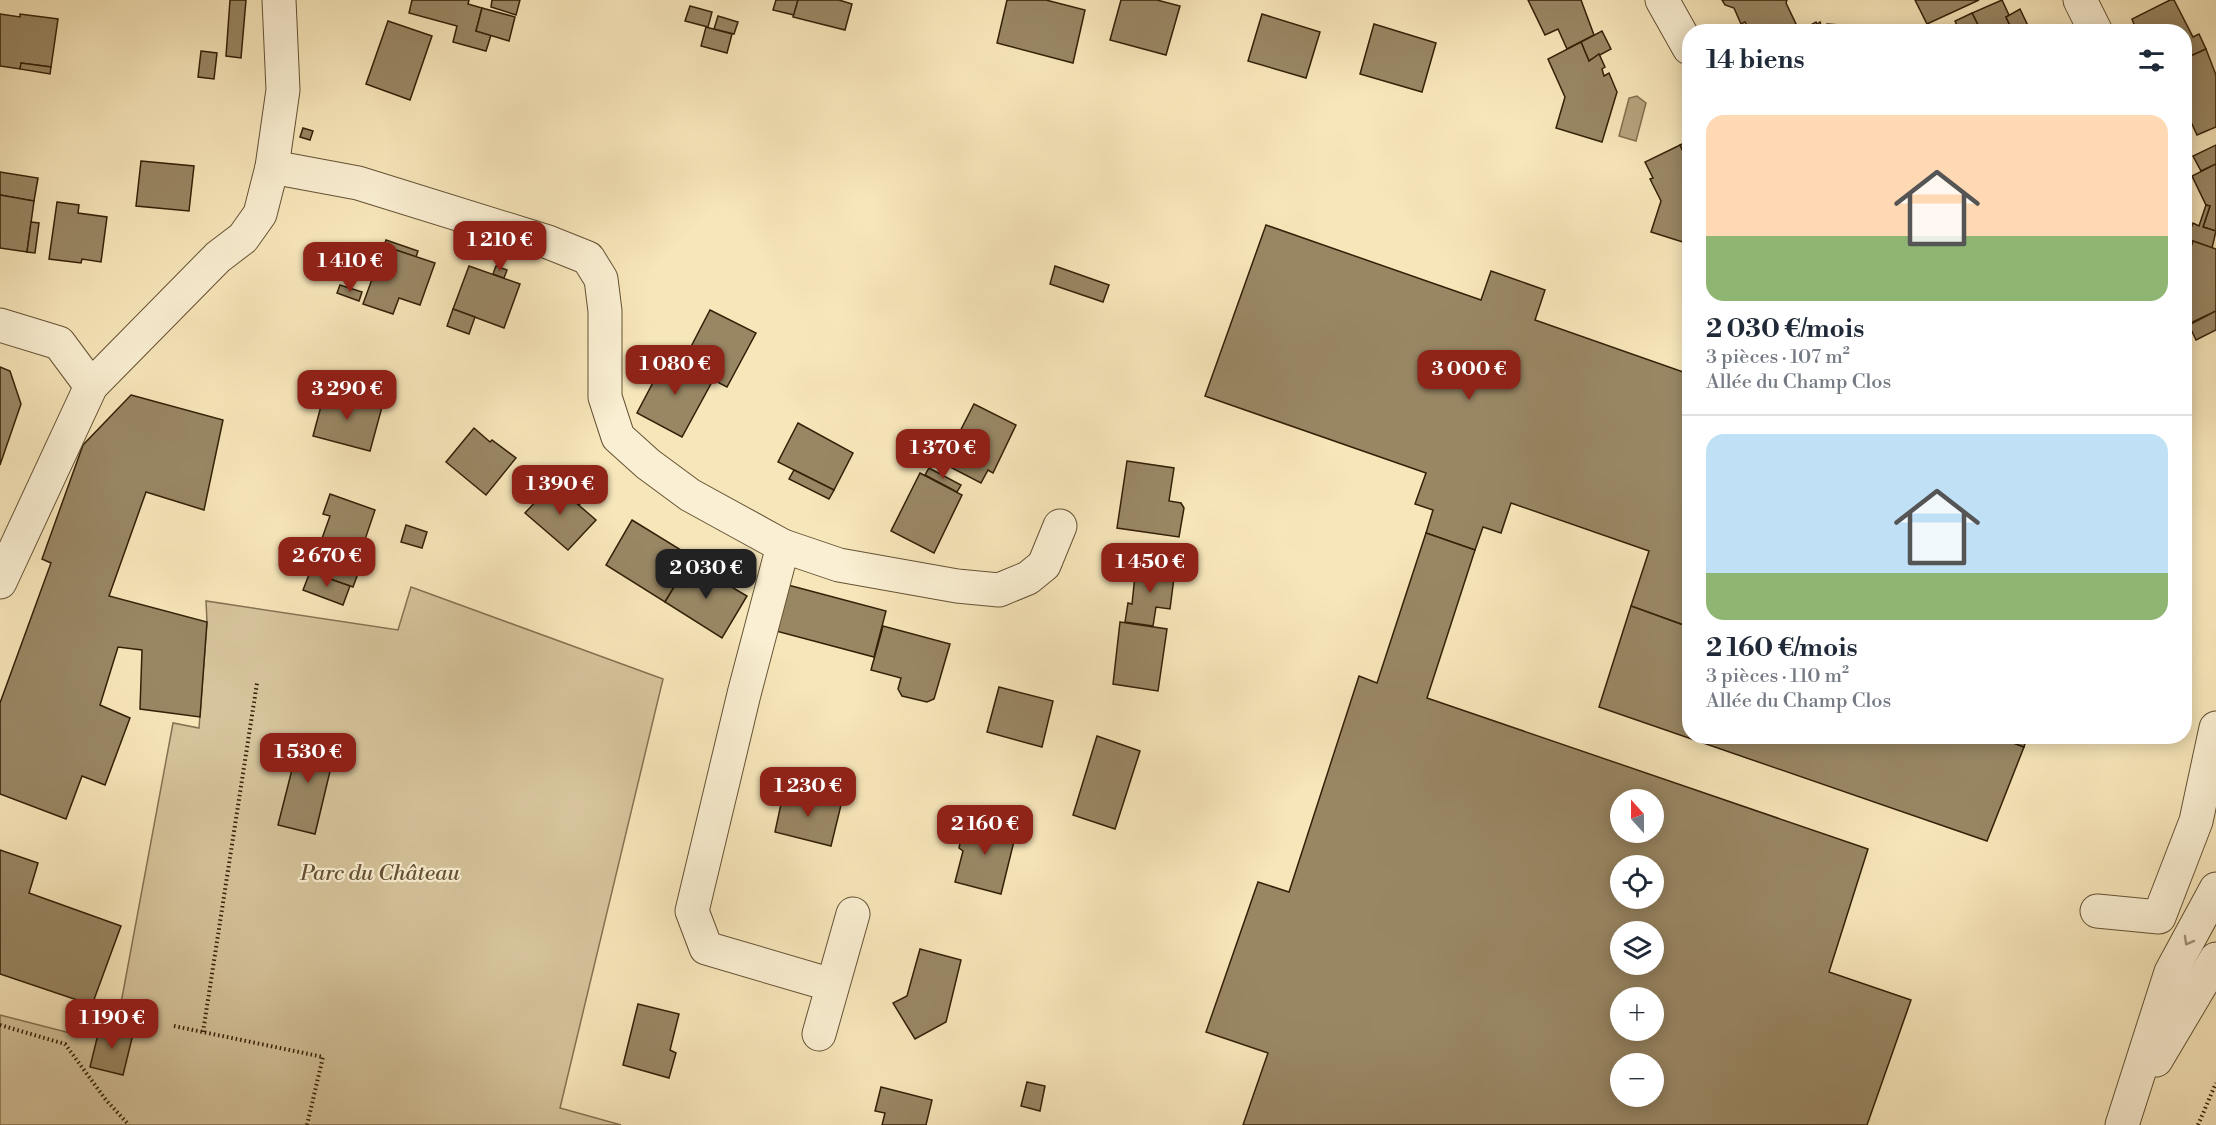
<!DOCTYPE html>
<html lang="fr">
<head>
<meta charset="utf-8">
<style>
  body { margin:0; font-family:"Libre Bodoni",serif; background:#f2f2f3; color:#1f2937; height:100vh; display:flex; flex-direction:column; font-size:22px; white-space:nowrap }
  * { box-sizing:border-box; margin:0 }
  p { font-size:20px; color:#747a83 }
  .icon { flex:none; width:33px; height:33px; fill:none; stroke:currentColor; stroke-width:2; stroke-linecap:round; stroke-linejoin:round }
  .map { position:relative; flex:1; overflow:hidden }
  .drawer { position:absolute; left:1682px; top:24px; width:510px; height:720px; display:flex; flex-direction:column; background:#fff; border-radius:24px; box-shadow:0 3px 15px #0003 }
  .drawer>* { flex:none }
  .needle { width:39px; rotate:339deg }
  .tools { position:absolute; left:1610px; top:789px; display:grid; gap:12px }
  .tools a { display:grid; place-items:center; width:54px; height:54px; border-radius:50%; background:#fff; box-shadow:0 3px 15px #0003; font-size:30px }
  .price { position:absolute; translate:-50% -51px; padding:0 14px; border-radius:12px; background:#8f2418; color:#fff; font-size:20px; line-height:39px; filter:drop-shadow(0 2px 3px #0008) }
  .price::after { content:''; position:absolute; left:50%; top:36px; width:18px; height:14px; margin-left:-9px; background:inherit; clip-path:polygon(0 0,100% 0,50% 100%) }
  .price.current { background:#222; color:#fff }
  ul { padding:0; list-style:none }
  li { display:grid; align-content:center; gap:12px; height:318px; padding:0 24px }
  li+li { border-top:2px solid #e0e1e3 }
  li span { display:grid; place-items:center; height:186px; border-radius:18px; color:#555 }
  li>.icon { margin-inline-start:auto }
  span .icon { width:108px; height:108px; fill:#fffc; stroke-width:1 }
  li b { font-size:26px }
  h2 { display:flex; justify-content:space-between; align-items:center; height:72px; padding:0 24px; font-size:26px }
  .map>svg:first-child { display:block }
  .green { fill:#d6c49c; stroke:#857252; stroke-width:1.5 }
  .water { fill:#b5a37d; stroke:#816f4e; stroke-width:1.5 }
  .building { fill:#998764; stroke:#342007; stroke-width:1.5; fill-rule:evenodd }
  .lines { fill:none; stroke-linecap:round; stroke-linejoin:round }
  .minor-casing { stroke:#655234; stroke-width:35 }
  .path { stroke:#342007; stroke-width:4; stroke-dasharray:1.5 3; stroke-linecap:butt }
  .minor { stroke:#faefd2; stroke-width:33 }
  .oneway { stroke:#a19277 }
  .labels { text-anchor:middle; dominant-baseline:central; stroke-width:4.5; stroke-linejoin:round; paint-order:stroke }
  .park-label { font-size:22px; font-style:italic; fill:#655134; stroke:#faefd2 }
</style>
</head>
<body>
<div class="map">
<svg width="2216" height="1125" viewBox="0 0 2216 1125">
  <rect width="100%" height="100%" fill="#f7e6ba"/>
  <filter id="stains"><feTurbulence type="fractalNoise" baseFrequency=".00333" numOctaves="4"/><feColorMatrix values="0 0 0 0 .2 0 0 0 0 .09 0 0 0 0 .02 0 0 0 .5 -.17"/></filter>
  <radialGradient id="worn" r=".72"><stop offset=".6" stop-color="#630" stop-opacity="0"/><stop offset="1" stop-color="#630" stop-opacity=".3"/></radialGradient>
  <path class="green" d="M411,587L663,679L560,1108L621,1125H0V1015L70,1033L119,1014L173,723L199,728L207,622L206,601L398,630Z"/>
  <path class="water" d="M1637,96L1646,103L1636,141L1619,136L1629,98Z"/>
  <g class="building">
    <path d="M230,0H246L241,58L226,56Z"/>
    <path d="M412,0H469L468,4L482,8L476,31L491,35L486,51L453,42L457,26L409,13Z"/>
    <path d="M492,0H520L516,15L491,7Z"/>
    <path d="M776,0H798L794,15L773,10Z"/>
    <path d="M798,0H839L852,4L845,30L793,17Z"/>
    <path d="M1007,0H1046L1085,10L1073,63L997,43Z"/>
    <path d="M1121,0H1157L1180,6L1166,55L1110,40Z"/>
    <path d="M1528,0H1581L1594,35L1567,49L1558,29L1545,35Z"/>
    <path d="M1722,0H1787L1786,3L1796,24L1794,25L1797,32H1745L1749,29L1745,22L1741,24L1734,8L1725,5Z"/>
    <path d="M1915,0H1979L1927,24Z"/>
    <path d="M2002,0L2009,15L2006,17L2013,32H1975L1980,29L1972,13Z"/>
    <path d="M2170,0H2174L2193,37L2199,34L2206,49L2184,59V32H2137L2132,19Z"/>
    <path d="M690,6L712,12L708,27L685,21Z"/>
    <path d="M482,8L515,17L509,41L476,31Z"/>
    <path d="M2020,9L2029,28L2021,32H2013L2006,17Z"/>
    <path d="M1972,13L1980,29L1975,32H1960L1955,21Z"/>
    <path d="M0,14L20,17V14L58,19L51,67L21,63L20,69L0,66Z"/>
    <path d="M1262,14L1320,32L1306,78L1248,61Z"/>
    <path d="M718,16L738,22L734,34L714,29Z"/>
    <path d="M388,21L432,36L410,100L366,84Z"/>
    <path d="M1816,22L1817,24L1820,22L1823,32H1798Z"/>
    <path d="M1374,24L1436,43L1422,92L1360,74Z"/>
    <path d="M1827,24L1840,25V32H1826Z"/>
    <path d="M706,27L732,34L727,53L701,46Z"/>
    <path d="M1602,31L1611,49L1589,61L1581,42Z"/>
    <path d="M1581,42L1589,61L1599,54L1605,67L1602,69L1604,76L1609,73L1617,92L1602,142L1556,128L1565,97L1548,59Z"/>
    <path d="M2206,49L2216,75V127L2197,135L2191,122L2187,124L2184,118V59Z"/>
    <path d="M201,51L217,53L214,79L198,77Z"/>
    <path d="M21,63L51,67L50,74L20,69Z"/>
    <path d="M303,128L313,131L310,140L300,137Z"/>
    <path d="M1689,141V160L1687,161L1680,145Z"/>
    <path d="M1680,145L1687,161L1689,160V244L1651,232L1661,201L1650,179L1653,178L1645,162Z"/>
    <path d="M2216,145V164L2201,171L2193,156Z"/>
    <path d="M141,161L194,166L189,211L136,206Z"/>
    <path d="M2216,164V231L2203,227L2210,206L2206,205L2192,176Z"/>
    <path d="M0,172L38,178L34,201L0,195Z"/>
    <path d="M0,195L34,201L27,252L0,248Z"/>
    <path d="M57,202L79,205L78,213L107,217L101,262L82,259L81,263L49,259Z"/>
    <path d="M2206,205L2210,206L2203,227L2216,231L2212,248L2187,239L2193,223L2199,226Z"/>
    <path d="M31,222L39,223L35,253L27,252Z"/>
    <path d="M1266,225L1481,300L1491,271L1545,290L1535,320L1689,374V627L1631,606L1649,551L1511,503L1501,533L1483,527L1475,550L1426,533L1433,510L1415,504L1426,473L1205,396Z"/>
    <path d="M386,240L418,251L416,257L384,246Z"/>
    <path d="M2193,241L2216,249V311L2184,326V329V268Z"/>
    <path d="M384,246L435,263L420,305L399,298L393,314L363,304Z"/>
    <path d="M469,266L520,284L504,328L453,309Z"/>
    <path d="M496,266L507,270L504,278L493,274Z"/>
    <path d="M1055,266L1109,285L1103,302L1050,284Z"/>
    <path d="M340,285L362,292L359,301L337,293Z"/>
    <path d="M453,309L475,317L469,334L447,326Z"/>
    <path d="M710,310L756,333L727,387L682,364Z"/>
    <path d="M2216,311V330L2196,340L2189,325Z"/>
    <path d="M667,356L713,380L682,437L637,413Z"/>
    <path d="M0,367L10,371L21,404L0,465Z"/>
    <path d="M325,391L382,407L370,451L313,436Z"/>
    <path d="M131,395L223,420L204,510L146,492L109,596L207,622L200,717L140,709L142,650L118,647L100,705L130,718L105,785L82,776L66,819L0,794V703L51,563L42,559L83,445Z"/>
    <path d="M974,404L1016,425L993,473L988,470L981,483L948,466L954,453L950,451Z"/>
    <path d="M798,423L853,453L834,490L778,462Z"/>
    <path d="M474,428L490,442L492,440L516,458L486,495L446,462Z"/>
    <path d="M1127,461L1174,468L1169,501L1181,503L1184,508L1179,537L1117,528Z"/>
    <path d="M929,468L961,485L957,492L925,475Z"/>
    <path d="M794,470L834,490L829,499L789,479Z"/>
    <path d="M920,473L962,495L934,553L891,531Z"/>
    <path d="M558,476L585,498L579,505L553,483Z"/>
    <path d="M553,483L596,520L568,550L525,513Z"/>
    <path d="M330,494L375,510L356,566L360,568L353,587L310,572L330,516L323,514Z"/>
    <path d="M632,520L681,550L679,555L689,562L665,602L606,565Z"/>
    <path d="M406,525L427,532L422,548L401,542Z"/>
    <path d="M1426,533L1475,550L1427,698L1868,849L1829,972L1911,1000L1867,1125H1243L1268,1053L1206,1032L1258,882L1289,892L1359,676L1377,683ZM1620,800H1653V832H1620ZM1620,866H1653V898H1620ZM1620,932H1653V964H1620ZM1620,998H1653V1030H1620ZM1620,1064H1653V1096H1620Z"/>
    <path d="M689,562L747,596L722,638L665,602Z"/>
    <path d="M1136,566L1175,570L1170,609L1156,607L1153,626L1125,622L1128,603L1132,604Z"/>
    <path d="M310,572L350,586L343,605L303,590Z"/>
    <path d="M788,585L886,611L874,657L776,631Z"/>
    <path d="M1631,606L1689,627V736H1995L2024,747L1987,841L1599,707Z"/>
    <path d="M1120,622L1167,629L1158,691L1113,684Z"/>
    <path d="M883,626L950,644L934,699L927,702L902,696L898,689L901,678L871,670Z"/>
    <path d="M999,687L1053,701L1042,747L987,732Z"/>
    <path d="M301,734L337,742L315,834L278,825Z"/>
    <path d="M1097,736L1140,751L1115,829L1073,815Z"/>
    <path d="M1995,736H2027L2024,747Z"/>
    <path d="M784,790L841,805L831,846L775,832Z"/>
    <path d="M965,819L1016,833L1001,894L955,882L963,851L959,848Z"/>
    <path d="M0,850L38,863L29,893L121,926L92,1005L0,974Z"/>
    <path d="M920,949L961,960L946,1022L915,1039L893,1003L907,996Z"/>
    <path d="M638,1004L679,1014L670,1050L676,1053L669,1078L623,1065Z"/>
    <path d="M100,1026L133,1034L123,1075L90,1067Z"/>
    <path d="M1027,1082L1045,1086L1040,1111L1021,1106Z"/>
    <path d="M881,1087L932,1100L926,1125H882L885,1113L875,1111Z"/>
  </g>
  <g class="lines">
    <g class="minor-casing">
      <g id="minor">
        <path d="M1662,0L1689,48"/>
        <path d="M2080,0L2096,32"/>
        <path d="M272,167L358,183L548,242L588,258L601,279L605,311V397L618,437L648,464L690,495L783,546L839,565L957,586L999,590L1028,578L1044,565L1060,526"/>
        <path d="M0,325L59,343L91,386"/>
        <path d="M783,546L744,694L692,911L706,948L832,985"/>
        <path d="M0,582L91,386L218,257L243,238L260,214L272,167L283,90L279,0"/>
        <path d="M2097,911L2159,917L2196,821L2216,728"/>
        <path d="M819,1034L853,914"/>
        <path d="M2156,1060L2216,959"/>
        <path d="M2122,1125L2171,972L2216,889"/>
      </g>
    </g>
    <g class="path">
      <path d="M0,1025L65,1044L106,1100L129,1125"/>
      <path d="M174,1026L323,1057L307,1125"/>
      <path d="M203,1032L257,683"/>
      <path d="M2198,1125L2216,1083"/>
    </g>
    <use href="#minor" class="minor"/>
  </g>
  <defs><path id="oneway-chevron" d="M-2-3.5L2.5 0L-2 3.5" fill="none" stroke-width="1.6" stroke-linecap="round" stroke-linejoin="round" transform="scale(1.5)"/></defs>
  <use class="oneway" href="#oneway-chevron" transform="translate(2188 941) rotate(119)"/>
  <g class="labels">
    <g class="park-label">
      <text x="380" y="873">Parc du Château</text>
    </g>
  </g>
  <rect width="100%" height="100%" filter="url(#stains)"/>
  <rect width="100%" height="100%" fill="url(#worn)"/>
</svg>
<div class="tools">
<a><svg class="needle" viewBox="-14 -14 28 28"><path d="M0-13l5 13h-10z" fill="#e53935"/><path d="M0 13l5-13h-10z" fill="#747a83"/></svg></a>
<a><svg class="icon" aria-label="locate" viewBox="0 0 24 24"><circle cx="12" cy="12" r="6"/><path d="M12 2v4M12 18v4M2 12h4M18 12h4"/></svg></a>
<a><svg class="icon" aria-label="layers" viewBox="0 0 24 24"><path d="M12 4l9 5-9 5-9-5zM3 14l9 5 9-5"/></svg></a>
<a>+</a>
<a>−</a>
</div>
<b class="price" style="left:500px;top:272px">1 210 €</b>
<b class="price" style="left:350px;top:293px">1 410 €</b>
<b class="price" style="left:675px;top:396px">1 080 €</b>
<b class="price" style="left:1469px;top:401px">3 000 €</b>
<b class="price" style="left:347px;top:421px">3 290 €</b>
<b class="price" style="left:943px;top:480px">1 370 €</b>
<b class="price" style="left:560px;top:516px">1 390 €</b>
<b class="price" style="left:327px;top:588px">2 670 €</b>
<b class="price" style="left:1150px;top:594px">1 450 €</b>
<b class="price current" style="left:706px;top:600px">2 030 €</b>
<b class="price" style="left:308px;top:784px">1 530 €</b>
<b class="price" style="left:808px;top:818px">1 230 €</b>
<b class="price" style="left:985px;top:856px">2 160 €</b>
<b class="price" style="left:112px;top:1050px">1 190 €</b>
<section class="drawer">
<h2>14 biens<svg class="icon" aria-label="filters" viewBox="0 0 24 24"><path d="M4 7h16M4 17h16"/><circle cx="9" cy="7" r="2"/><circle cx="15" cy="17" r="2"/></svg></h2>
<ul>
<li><span style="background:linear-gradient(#ffd9b3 65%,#8fb573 0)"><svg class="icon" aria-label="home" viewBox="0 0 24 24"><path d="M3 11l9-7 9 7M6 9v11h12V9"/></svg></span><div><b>2 030 €/mois</b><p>3 pièces · 107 m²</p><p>Allée du Champ Clos</p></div></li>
<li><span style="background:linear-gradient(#bfe0f5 75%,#8fb573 0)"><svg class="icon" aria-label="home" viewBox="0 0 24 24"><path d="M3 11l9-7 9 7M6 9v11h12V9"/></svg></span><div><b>2 160 €/mois</b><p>3 pièces · 110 m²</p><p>Allée du Champ Clos</p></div></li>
</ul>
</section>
</div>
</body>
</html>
